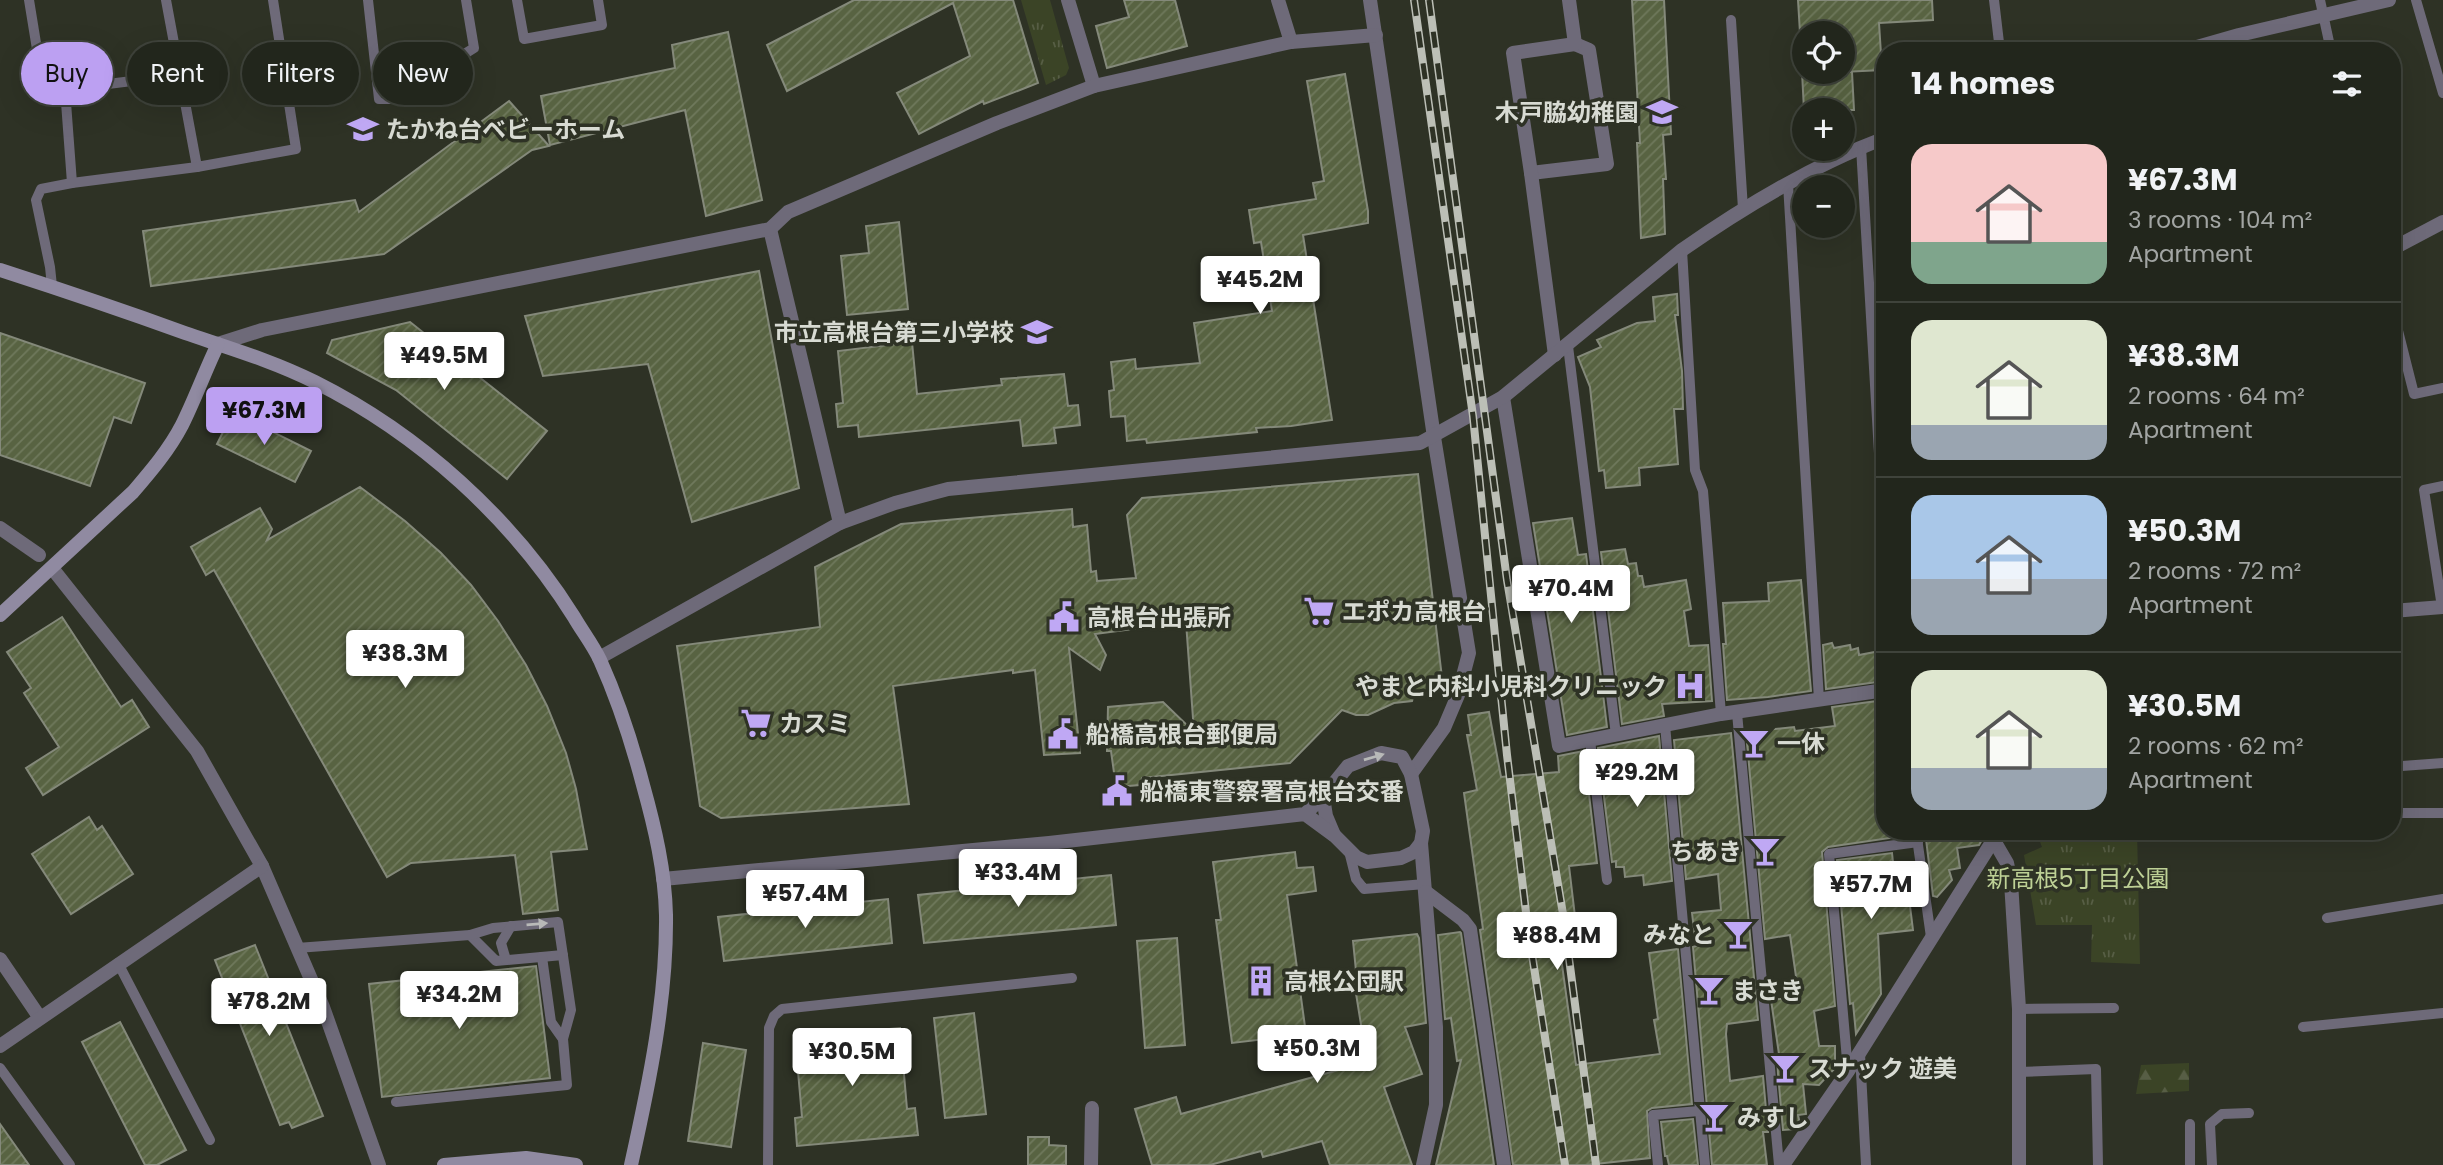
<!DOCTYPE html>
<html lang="en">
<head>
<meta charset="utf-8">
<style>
  body { margin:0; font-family:Poppins,"Noto Sans JP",sans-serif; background:#2e3229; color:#f1f3f6; height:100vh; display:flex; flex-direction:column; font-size:26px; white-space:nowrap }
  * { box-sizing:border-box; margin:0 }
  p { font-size:23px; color:#a2a5a3 }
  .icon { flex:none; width:38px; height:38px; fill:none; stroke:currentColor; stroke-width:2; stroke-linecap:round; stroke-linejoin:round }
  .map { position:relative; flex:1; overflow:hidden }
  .sheet { position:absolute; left:1876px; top:42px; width:525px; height:798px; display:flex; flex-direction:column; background:#22261c; border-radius:28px; box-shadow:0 7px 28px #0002,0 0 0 2px #3f433b }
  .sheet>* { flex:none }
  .guide { position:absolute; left:21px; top:42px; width:665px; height:63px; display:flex; gap:14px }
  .buttons { position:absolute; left:1792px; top:21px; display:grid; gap:14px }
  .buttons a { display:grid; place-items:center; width:63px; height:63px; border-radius:50%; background:#22261c; box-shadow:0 7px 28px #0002,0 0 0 2px #3f433b; font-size:35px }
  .price { position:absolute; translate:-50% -60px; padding:0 16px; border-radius:7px; background:#fff; color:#222; font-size:23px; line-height:46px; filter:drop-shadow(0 2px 4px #0008) }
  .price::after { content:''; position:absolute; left:50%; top:42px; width:21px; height:16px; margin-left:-10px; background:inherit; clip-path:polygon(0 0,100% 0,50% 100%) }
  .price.current { background:#bca0f2; color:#111 }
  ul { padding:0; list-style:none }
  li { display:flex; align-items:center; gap:21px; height:175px; padding:0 35px }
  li+li { border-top:2px solid #3f433b }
  li span { display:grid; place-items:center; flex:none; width:196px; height:140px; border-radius:21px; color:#555 }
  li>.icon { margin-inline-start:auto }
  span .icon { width:84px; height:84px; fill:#fffc; stroke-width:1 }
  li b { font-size:30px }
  h2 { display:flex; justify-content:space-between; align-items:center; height:84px; padding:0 35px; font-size:30px }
  .chip { padding:0 24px; border-radius:32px; background:#22261c; box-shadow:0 7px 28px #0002,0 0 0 2px #3f433b; font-size:24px; line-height:63px }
  .chip.current { background:#bca0f2; color:#111 }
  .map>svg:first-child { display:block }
  .forest { fill:url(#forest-firs) }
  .park { fill:url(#park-tufts) }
  .building { fill:url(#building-hatch); stroke:#84897a; stroke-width:2 }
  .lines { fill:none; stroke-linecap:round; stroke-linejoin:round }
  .lane { stroke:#6e6a79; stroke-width:10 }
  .street { stroke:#6e6a79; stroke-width:14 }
  .secondary { stroke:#908aa1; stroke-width:14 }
  .rail-casing { stroke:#bcbfb6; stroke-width:8 }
  .rail { stroke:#2e3225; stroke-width:5; stroke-dasharray:16; stroke-linecap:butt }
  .oneway { fill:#b8b9b8 }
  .labels { text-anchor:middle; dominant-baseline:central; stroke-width:7; stroke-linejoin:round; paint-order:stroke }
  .poi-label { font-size:24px; font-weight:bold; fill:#d8dbd3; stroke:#2e3225; text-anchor:start }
  .park-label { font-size:24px; fill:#bed196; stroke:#2e3225 }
</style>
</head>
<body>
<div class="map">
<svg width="2443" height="1165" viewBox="0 0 2443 1165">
  <defs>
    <pattern id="forest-firs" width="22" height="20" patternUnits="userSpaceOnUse" patternTransform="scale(1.75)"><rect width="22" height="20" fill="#3b4426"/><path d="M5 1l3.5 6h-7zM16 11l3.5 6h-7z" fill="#575e45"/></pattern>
    <pattern id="park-tufts" width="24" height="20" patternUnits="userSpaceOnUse" patternTransform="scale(1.75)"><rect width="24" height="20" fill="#3b4426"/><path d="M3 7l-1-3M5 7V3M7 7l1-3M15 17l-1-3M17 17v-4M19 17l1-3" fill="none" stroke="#575e45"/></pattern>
    <pattern id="building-hatch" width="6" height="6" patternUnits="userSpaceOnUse" patternTransform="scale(1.75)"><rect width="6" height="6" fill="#586342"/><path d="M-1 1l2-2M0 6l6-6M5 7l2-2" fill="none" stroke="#6f795c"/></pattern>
  </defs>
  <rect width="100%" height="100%" fill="#2e3225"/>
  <path class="forest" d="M2189,1063V1091L2136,1094L2141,1065Z"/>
  <g class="park">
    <path d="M1021,0H1050L1069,68L1066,75L1046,85Z"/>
    <path d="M2036,831H2137L2140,964L2091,962L2092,925H2036L2024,855L2042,847Z"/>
  </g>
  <g class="building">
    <path d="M854,0H1013L1038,83L984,104L983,101L919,134L897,93L970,56L953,3L787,91L767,45Z"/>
    <path d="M1124,0H1175L1187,46L1107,68L1096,26L1129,17Z"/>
    <path d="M1632,0H1664L1671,134L1663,135L1666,179H1663L1665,234L1641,238L1637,143H1640Z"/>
    <path d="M1798,0H1932L1933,20L1879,23L1882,70L1843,72V33H1800Z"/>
    <path d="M728,32L762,200L706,216L685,110L550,145L541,96L675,68L672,45Z"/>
    <path d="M1802,72H1852L1854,110H1804Z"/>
    <path d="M1345,74L1368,211V223L1303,235L1332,420L1291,426L1256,428L1257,432L1147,443L1146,439L1127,441L1125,416L1111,417L1109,391L1114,390L1111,362L1135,359L1136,369L1200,363L1194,323L1272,311L1261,242L1254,243L1249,210L1316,199L1313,183L1324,181L1307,81Z"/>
    <path d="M509,101L549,146L532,150L384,254L151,286L143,231L355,200L359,212Z"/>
    <path d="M899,222L908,309L847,315L841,256L869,253L866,226Z"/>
    <path d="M759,271L799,488L692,522L648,364L543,376L525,316Z"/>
    <path d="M1677,294L1678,315H1675L1682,371L1683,409H1674L1678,464L1639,468L1640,485L1606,488L1604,470L1599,471L1590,387L1578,357L1601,347L1597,340L1637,323L1655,321L1653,297Z"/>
    <path d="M410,322L547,431L507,479L396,390L327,353L332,340Z"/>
    <path d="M0,333L145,383L131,423L114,417L90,486L0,455Z"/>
    <path d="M912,342L917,394L1002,385L1001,379L1064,374L1068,406L1078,405L1080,425L1054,428L1056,443L1023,446L1020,420L859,437L858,425L838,427L836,404L843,403L838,351Z"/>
    <path d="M233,412L311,451L295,482L217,444Z"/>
    <path d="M1418,474L1442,678L1429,681L1428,694H1414L1412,701L1394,703L1368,715H1356L1342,710L1290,763L1142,778L1140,785L1116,787L1111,751H1107L1108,707L1163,702L1194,732L1186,622L1095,634L1106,655L1100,670L1069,648L1080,753L1044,755L1035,670L1013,673V670L893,686L909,804L721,818L700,806L677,646L820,627L815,567L901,524L1072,509L1073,527L1087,525L1091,572L1096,571L1097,581L1136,578L1127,515L1142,498Z"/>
    <path d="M360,487L405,521L441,553L471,585L498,621L526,665L547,706L566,753L576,789L587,849L551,852L558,910L523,914L515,855L411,863L387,877L214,570L206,575L191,547L260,508L272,529L267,540Z"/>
    <path d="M1572,518L1578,555L1586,554L1607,727L1567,735L1533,523Z"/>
    <path d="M1625,549L1628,564L1636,563L1638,576H1642L1644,587L1686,580L1691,609L1684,611L1689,646L1708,645L1712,701L1662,704L1664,716L1622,724L1601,552Z"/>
    <path d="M1801,580L1811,691L1768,697L1727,700L1723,644H1726L1723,603L1769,601L1768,583Z"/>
    <path d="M62,617L121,707L132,700L149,727L43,795L26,768L59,747L24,693L31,688L7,652Z"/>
    <path d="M1832,643L1834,648L1850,645L1851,650L1858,648L1859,655L1880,651L1885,681L1826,689L1823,645Z"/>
    <path d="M1885,700V831H1889L1890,838L1828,847L1822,852L1835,1006L1814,1011L1819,1046H1835V1068L1819,1085L1803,1084L1806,1114L1798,1115L1800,1124L1796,1129L1783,1130L1778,1074L1777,1054H1779L1771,1000L1799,997L1790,935L1765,939L1746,732L1794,727L1795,731L1835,726L1832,707Z"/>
    <path d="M1489,712L1501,777L1559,772L1558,756L1584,751L1597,863L1569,866L1576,925L1557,929L1576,1065L1660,1054L1654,1020L1658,1019L1649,953L1678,949L1692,1104L1652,1108L1647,1111L1650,1158L1586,1165H1513L1480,930L1483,929L1464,793L1477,790L1467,735H1471L1468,715Z"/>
    <path d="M1731,733L1758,1020L1727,1024L1726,1034L1730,1081L1763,1076L1768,1132H1763L1767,1165H1712L1693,947L1696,946L1692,913L1721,910L1718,874L1686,879L1674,740Z"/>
    <path d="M1659,736L1672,881L1644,885L1643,875L1625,877L1624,867H1616V861L1612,862L1598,748Z"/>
    <path d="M89,817L97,830L102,826L133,874L71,914L32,854Z"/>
    <path d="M1925,831H1987L1979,845L1957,848L1960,868L1949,870L1952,880L1937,897L1933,896Z"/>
    <path d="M1295,852L1297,868L1313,867L1316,891L1287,895L1306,1034L1232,1043L1216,920H1221L1213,862Z"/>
    <path d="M1892,853L1894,871L1914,868L1918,897L1909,898L1913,930L1878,934L1881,994L1856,1034L1853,1003L1850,1004L1837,860Z"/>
    <path d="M1111,875L1116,925L924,943L918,895Z"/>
    <path d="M888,899L892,943L724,961L718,917Z"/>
    <path d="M1460,932L1461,933L1494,1165H1436L1461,1060L1457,1061L1451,1018L1445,1019L1438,935Z"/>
    <path d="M1417,934L1419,938L1426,1023L1405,1027L1422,1074L1384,1087L1412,1165H1330L1322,1141L1263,1157L1261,1151L1210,1165H1152L1135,1109L1176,1097L1181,1114L1367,1062L1354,981H1357L1353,941Z"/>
    <path d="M1177,938L1185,1045L1145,1048L1137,941Z"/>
    <path d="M255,945L323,1116L292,1128L289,1122L280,1125L215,960Z"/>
    <path d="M536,966L550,1078L382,1097L369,984Z"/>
    <path d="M974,1013L986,1114L945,1118L934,1018Z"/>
    <path d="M120,1022L186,1150L157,1165H145L82,1042Z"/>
    <path d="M900,1028L907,1109L915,1108L918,1135L797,1146L795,1118L802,1117L795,1037Z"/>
    <path d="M703,1043L746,1050L731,1147L688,1141Z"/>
    <path d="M1693,1119L1698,1165H1669L1667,1156H1665L1661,1122Z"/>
    <path d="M0,1124L29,1165H0Z"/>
    <path d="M1028,1137H1049V1145L1066,1146V1165H1028Z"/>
  </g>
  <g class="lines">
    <g class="lane">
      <path d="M29,0L44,92L180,75"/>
      <path d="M166,0L197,167"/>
      <path d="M368,0L379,99H393L474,48L466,0"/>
      <path d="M517,0L524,39L602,25L598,0"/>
      <path d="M1994,0L2000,51"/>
      <path d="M2320,0L2331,51"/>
      <path d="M2416,0L2443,93"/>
      <path d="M1731,20L1743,209"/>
      <path d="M2239,35L2243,51"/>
      <path d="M65,89L72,183"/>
      <path d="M1861,147L1885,555"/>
      <path d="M1788,184L1819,700"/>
      <path d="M1682,250L1695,470L1703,491L1721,714"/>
      <path d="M52,286L50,267L36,200L41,189L72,183L197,167L296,149L273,0"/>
      <path d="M2392,307L2414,394L2443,388"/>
      <path d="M1568,346L1616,735"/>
      <path d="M2442,607L2424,490L2443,486"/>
      <path d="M1737,713L1779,1165"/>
      <path d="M1665,725L1705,1165"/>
      <path d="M1590,740L1607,880"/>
      <path d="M2402,766L2443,763"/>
      <path d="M2392,813H2443"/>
      <path d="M1916,831L1931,937"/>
      <path d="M1349,851L1356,879L1364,889L1425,884"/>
      <path d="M2327,918L2443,899"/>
      <path d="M470,935L496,961L563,955"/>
      <path d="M297,948L470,935L493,928L558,922L571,1010L563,1039L567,1085L396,1102"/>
      <path d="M542,957L551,1022L563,1039"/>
      <path d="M506,960L501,943L511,926"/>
      <path d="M118,963L210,1140"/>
      <path d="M2019,1009L2114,1008"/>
      <path d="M2303,1027L2443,1013"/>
      <path d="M1860,1054L1866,1165"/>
      <path d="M0,1068L70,1165"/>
      <path d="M1848,1071L1829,854L1918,842"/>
      <path d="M2018,1072L2096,1069L2098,1165"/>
      <path d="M2190,1124V1165"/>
      <path d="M768,1165L769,1028L774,1016L782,1009L1072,978"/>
      <path d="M1658,1165L1653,1115L1699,1111"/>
      <path d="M2212,1165L2210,1124L2222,1114L2249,1113"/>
    </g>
    <g class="street">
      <path d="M1068,0L1094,86"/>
      <path d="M1278,0L1291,42"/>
      <path d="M1370,0L1434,437L1469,653L1458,695L1444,728L1411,774"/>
      <path d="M2183,51L2239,35L2389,0"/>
      <path d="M1531,173L1607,164L1589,50L1575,44"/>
      <path d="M770,229L840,523"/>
      <path d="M2392,249L2443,222"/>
      <path d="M218,344L262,330L770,229L788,212L997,123L1094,86L1291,42L1376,35"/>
      <path d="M1555,355L1531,173L1513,53L1575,44L1569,0"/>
      <path d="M1503,397L1559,746L1721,714L1885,690"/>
      <path d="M0,528L39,555"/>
      <path d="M52,568L197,751L262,866L323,1007L379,1165"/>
      <path d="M2392,611L2443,607"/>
      <path d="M599,658L840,523L895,503L948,489L1420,443L1503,397L1682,250C1745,206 1813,165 1885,138"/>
      <path d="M1323,797L1326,816L1334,835"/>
      <path d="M1993,839L2007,863L2011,882L2019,1009V1165"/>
      <path d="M1421,843L1436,1027V1105L1423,1165"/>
      <path d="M663,879L1049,843L1305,814L1323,797L1348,766L1381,753L1402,757L1411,774L1423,831L1421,843L1414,852L1401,858L1367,862L1356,857L1335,836L1305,814"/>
      <path d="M1426,892L1463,920L1470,929L1504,1165"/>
      <path d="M0,959L40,1018"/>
      <path d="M0,1046L262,866"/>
      <path d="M1091,1165L1092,1108"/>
      <path d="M1783,1165L1848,1071L1999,831"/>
    </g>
    <g class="secondary">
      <path d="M0,270C62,290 124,311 185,333C229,348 273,361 315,382C419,434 512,518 574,617C582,631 593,645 600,660C618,700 632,743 643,785C655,828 665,871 666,915C667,999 649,1084 631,1165"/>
      <path d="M0,615L133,492C151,471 169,450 182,425C195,399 205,371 218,344"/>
      <path d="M444,1165L526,1158L576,1165"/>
    </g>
    <g class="rail-casing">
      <g id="rail">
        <path d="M1414,0L1473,416L1507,755L1528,929L1565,1165"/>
        <path d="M1429,0L1507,580L1564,920L1596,1165"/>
      </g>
    </g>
    <use href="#rail" class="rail"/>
  </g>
  <defs><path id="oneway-solid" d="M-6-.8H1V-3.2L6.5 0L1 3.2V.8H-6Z" transform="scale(1.75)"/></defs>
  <g class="oneway">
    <use href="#oneway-solid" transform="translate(1374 757) rotate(-16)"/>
    <use href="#oneway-solid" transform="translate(537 924) rotate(-5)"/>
  </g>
  <defs>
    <g id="school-bare" transform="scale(2.415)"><path d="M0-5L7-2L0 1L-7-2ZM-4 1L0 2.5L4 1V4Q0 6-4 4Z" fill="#bfa8f4" stroke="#2e3225" stroke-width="2.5" paint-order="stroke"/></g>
    <g id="supermarket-bare" transform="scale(2.415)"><path d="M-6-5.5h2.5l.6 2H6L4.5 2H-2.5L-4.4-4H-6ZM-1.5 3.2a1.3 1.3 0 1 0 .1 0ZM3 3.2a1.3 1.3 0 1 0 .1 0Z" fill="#bfa8f4" stroke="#2e3225" stroke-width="2.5" paint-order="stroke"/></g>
    <g id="civic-bare" transform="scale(2.415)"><path d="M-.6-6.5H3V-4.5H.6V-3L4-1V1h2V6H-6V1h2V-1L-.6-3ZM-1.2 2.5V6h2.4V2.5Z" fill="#bfa8f4" stroke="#2e3225" stroke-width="2.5" paint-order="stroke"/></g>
    <g id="hospital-bare" transform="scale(2.415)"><path d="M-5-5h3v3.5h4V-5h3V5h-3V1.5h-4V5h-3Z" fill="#bfa8f4" stroke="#2e3225" stroke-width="2.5" paint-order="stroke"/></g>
    <g id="bar-bare" transform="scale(2.415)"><path d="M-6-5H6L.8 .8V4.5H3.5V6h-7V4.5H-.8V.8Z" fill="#bfa8f4" stroke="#2e3225" stroke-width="2.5" paint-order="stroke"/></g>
    <g id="building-bare" transform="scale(2.415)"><path d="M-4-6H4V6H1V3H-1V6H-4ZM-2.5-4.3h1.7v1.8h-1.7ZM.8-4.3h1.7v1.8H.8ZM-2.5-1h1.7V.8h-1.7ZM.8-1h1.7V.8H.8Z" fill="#bfa8f4" stroke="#2e3225" stroke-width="2.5" paint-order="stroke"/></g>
  </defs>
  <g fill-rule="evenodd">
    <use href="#school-bare" x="1662" y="112"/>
    <use href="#school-bare" x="363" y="129"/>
    <use href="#school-bare" x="1037" y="332"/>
    <use href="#supermarket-bare" x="1319" y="611"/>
    <use href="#civic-bare" x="1064" y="617"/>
    <use href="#hospital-bare" x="1690" y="686"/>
    <use href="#supermarket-bare" x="756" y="723"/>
    <use href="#civic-bare" x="1063" y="734"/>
    <use href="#bar-bare" x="1754" y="743"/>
    <use href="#civic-bare" x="1117" y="791"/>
    <use href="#bar-bare" x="1765" y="851"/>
    <use href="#bar-bare" x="1738" y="934"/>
    <use href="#building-bare" x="1261" y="981"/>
    <use href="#bar-bare" x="1709" y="990"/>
    <use href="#bar-bare" x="1785" y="1068"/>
    <use href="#bar-bare" x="1714" y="1117"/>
  </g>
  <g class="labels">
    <g class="poi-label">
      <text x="1639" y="112" text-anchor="end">木戸脇幼稚園</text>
      <text x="386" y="129">たかね台ベビーホーム</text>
      <text x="1014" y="332" text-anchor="end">市立高根台第三小学校</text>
      <text x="1342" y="611">エポカ高根台</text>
      <text x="1087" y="617">高根台出張所</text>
      <text x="1667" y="686" text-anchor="end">やまと内科小児科クリニック</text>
      <text x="779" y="723">カスミ</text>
      <text x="1086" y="734">船橋高根台郵便局</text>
      <text x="1777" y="743">一休</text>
      <text x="1140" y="791">船橋東警察署高根台交番</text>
      <text x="1742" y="851" text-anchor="end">ちあき</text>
      <text x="1715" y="934" text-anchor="end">みなと</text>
      <text x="1284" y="981">高根公団駅</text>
      <text x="1732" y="990">まさき</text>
      <text x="1808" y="1068">スナック 遊美</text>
      <text x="1737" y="1117">みすし</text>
    </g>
    <g class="park-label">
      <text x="2078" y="878">新高根5丁目公園</text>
    </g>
  </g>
</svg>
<div class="buttons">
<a><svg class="icon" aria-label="locate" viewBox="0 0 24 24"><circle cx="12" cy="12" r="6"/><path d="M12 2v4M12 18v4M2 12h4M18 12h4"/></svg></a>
<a>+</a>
<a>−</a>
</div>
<b class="price" style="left:1260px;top:316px">¥45.2M</b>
<b class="price" style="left:444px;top:392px">¥49.5M</b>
<b class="price current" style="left:264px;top:447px">¥67.3M</b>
<b class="price" style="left:1571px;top:625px">¥70.4M</b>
<b class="price" style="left:405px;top:690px">¥38.3M</b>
<b class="price" style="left:1637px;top:809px">¥29.2M</b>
<b class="price" style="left:1018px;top:909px">¥33.4M</b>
<b class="price" style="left:1871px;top:921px">¥57.7M</b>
<b class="price" style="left:805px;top:930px">¥57.4M</b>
<b class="price" style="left:1557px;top:972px">¥88.4M</b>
<b class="price" style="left:459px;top:1031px">¥34.2M</b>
<b class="price" style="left:269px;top:1038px">¥78.2M</b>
<b class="price" style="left:1317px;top:1085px">¥50.3M</b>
<b class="price" style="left:852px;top:1088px">¥30.5M</b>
<div class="guide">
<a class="chip current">Buy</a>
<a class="chip">Rent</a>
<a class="chip">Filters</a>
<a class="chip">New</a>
</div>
<section class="sheet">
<h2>14 homes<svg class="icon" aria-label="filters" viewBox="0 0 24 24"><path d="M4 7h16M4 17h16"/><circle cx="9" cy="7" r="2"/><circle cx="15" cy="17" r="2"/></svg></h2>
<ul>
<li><span style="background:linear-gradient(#f6c9c9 70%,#7fa58c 0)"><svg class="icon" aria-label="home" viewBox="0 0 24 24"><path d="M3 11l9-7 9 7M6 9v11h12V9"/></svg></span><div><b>¥67.3M</b><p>3 rooms · 104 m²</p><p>Apartment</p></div></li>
<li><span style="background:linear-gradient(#dfe7d0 75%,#9aa5b1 0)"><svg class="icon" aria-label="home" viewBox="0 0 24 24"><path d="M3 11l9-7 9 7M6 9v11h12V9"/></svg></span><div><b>¥38.3M</b><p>2 rooms · 64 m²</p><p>Apartment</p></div></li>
<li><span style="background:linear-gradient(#a9c7e8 60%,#9aa5b1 0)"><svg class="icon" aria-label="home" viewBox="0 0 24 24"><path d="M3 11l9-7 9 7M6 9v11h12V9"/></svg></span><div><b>¥50.3M</b><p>2 rooms · 72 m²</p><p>Apartment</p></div></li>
<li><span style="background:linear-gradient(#dfe7d0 70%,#9aa5b1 0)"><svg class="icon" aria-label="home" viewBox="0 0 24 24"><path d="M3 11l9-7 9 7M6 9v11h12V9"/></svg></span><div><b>¥30.5M</b><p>2 rooms · 62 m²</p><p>Apartment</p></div></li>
</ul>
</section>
</div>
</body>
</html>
